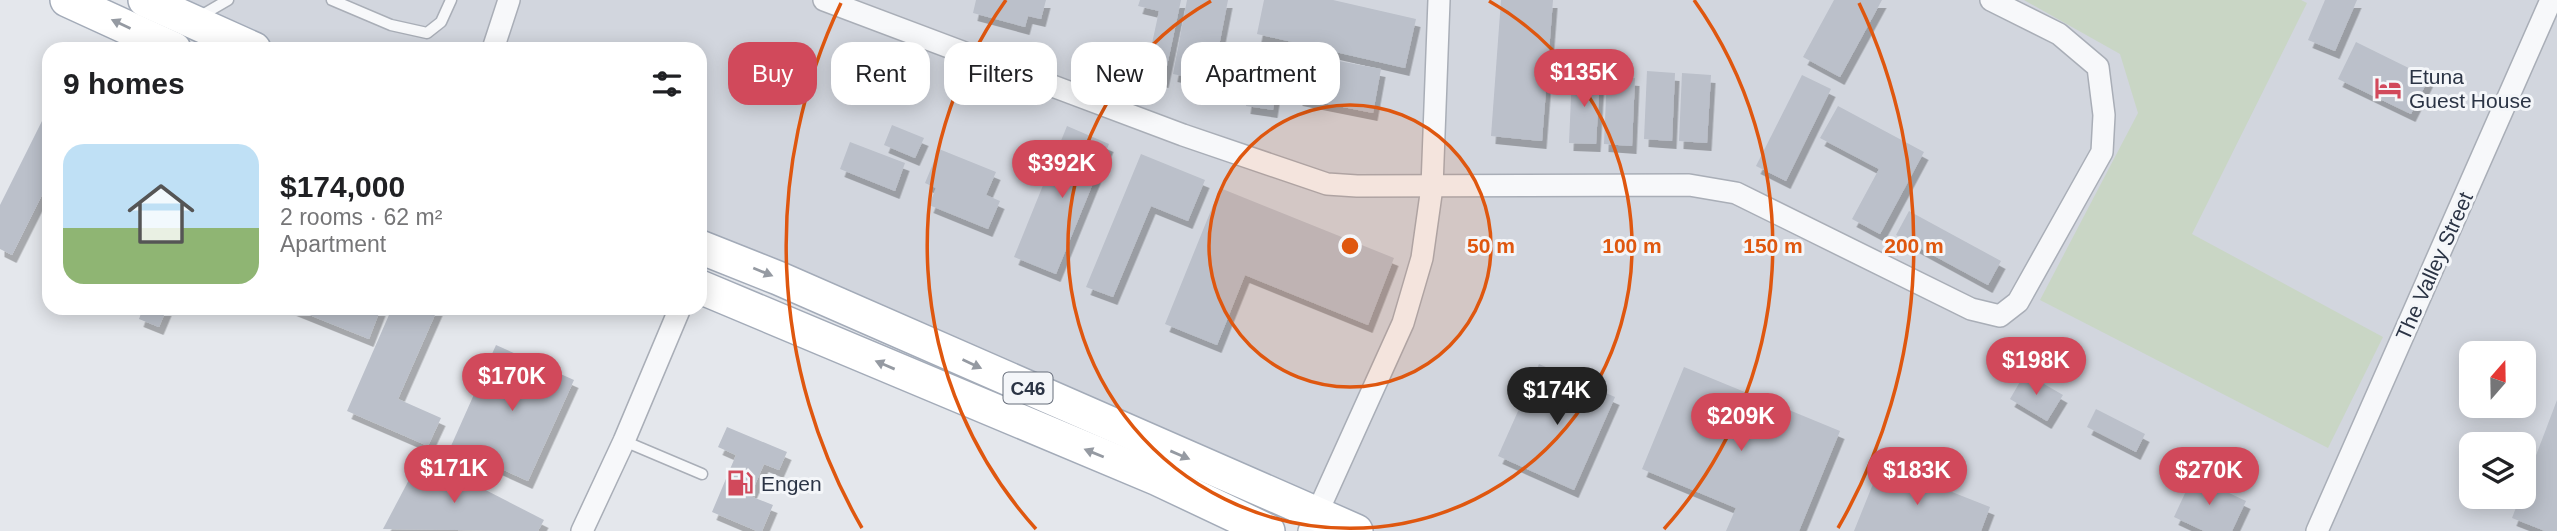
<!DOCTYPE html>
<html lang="en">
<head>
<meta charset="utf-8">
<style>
  body { margin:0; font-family:Arial,sans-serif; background:#f2f2f2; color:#202124; height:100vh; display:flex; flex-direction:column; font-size:26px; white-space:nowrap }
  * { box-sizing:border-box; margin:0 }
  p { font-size:23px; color:#757577 }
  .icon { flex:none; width:38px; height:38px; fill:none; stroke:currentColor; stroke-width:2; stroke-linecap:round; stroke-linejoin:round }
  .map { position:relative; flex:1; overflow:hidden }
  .panel { position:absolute; left:42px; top:42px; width:665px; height:273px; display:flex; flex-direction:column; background:#fff; border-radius:21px; box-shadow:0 4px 18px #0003 }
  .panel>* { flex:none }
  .banner { position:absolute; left:728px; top:42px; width:665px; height:63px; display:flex; gap:14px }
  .needle { width:46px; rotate:20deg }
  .fabs { position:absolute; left:2459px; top:341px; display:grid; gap:14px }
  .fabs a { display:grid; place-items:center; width:77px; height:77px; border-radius:14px; background:#fff; box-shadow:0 4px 18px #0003; font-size:35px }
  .price { position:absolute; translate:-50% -60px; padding:0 16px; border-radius:24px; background:#d1495b; color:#fff; font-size:23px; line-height:46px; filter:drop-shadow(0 2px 4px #0008) }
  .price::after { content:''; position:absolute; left:50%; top:42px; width:21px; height:16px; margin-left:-10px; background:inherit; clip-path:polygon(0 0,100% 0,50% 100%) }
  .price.selected { background:#222; color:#fff }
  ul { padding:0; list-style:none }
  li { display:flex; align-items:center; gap:21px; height:175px; padding:0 21px }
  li+li { border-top:2px solid #e0e0e0 }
  li span { display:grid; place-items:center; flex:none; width:196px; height:140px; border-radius:21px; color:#555 }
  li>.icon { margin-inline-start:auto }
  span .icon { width:84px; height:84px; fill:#fffc; stroke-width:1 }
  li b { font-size:30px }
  h2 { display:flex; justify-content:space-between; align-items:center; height:84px; padding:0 21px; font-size:30px }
  .tag { padding:0 24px; border-radius:21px; background:#fff; box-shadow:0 4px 18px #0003; font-size:24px; line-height:63px }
  .tag.selected { background:#d1495b; color:#fff }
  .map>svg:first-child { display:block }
  .built { fill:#d2d6de; fill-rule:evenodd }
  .green { fill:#c9d6c5 }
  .building { fill:#bbc0ca; filter:url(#shadow) }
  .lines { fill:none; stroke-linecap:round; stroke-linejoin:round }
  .service-casing { stroke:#a9aeb7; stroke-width:13 }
  .minor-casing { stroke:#a9aeb7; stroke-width:24 }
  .primary-casing { stroke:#a3abb8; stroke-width:36 }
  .service { stroke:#f7f8fa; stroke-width:10 }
  .minor { stroke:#f7f8fa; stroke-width:21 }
  .primary { stroke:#fff; stroke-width:33 }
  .oneway { fill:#959aa2 }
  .ring { fill:none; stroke:#df570f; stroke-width:3.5 }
  .labels { text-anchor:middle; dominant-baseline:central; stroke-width:6; stroke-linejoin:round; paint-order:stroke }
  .shield { fill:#f4f6f9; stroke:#676e7b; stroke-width:2 }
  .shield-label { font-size:19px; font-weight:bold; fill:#2b3445 }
  .poi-label { font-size:21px; fill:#2b3445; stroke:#f4f6f9; text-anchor:start }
  .street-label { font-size:21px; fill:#2b3445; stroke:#f4f6f9 }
  .centre { fill:#df570f; stroke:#f4f6f9; stroke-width:3.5 }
  .ring-label { font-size:21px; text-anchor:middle; font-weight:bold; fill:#df570f; stroke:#f4f6f9; stroke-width:6; stroke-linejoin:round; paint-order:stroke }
</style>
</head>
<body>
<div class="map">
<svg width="2557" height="531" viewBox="0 0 2557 531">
  <defs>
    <filter id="shadow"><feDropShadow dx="4.5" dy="8" stdDeviation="0" flood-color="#0004"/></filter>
  </defs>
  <rect width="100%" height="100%" fill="#e4e7ec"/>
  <path class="built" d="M144,0H2557V531H1356L700,245V49H254ZM2471,354H2524V406H2471ZM2471,444H2524V497H2471Z"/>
  <path class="green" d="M2024,0H2301L2307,3L2192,234L2383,337L2328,448L2040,300L2138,113L2120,54Z"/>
  <g class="building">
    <path d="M976,0H1046L1041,19L1028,16L1025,27L973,13Z"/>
    <path d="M1140,0H1181L1164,80L1145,76L1159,11L1138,6Z"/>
    <path d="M1187,0H1228L1212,82L1173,74Z"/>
    <path d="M1264,0H1333L1416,19L1405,68L1257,34Z"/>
    <path d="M1501,0H1553L1542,141L1491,136Z"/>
    <path d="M1834,0H1882L1840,77L1803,57Z"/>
    <path d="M2325,0H2357L2335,51L2308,40Z"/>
    <path d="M2356,42L2429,78L2411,114L2338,79Z"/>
    <path d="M1307,55L1381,69L1373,113L1298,98Z"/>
    <path d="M1252,67L1279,71L1273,110L1246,106Z"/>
    <path d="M1647,71L1675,73L1672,141L1644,139Z"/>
    <path d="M1682,73L1711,75L1707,143L1679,141Z"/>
    <path d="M1572,75L1600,76L1596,144L1569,143Z"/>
    <path d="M1802,75L1831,89L1786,181L1756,166Z"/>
    <path d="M1607,76L1635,78L1632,146L1604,144Z"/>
    <path d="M1838,106L1924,152L1880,234L1852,219L1879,169L1820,138Z"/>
    <path d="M49,107V181L12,255L0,249V205Z"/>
    <path d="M892,125L924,138L915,158L884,145Z"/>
    <path d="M1067,126L1109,144L1056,274L1014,257Z"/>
    <path d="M850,142L905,163L895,191L840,169Z"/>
    <path d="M939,149L996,172L986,195L1000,201L988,229L929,205L936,188L925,183Z"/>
    <path d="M1141,154L1205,180L1188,221L1151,206L1113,297L1086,287Z"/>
    <path d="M1220,188L1394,258L1368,325L1245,275L1217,345L1165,324Z"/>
    <path d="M1909,211L2001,261L1988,285L1896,235Z"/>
    <path d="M143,308H167L159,327L139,319Z"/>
    <path d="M292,308H381L369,339Z"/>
    <path d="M392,308H438L398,399L441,418L428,446L347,411Z"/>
    <path d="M496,345L574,380L528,481L451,446Z"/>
    <path d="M1539,364L1615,397L1574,490L1498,456Z"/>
    <path d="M1684,367L1840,431L1799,531H1726L1736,508L1642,469Z"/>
    <path d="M2025,373L2063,395L2047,421L2010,399Z"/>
    <path d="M2557,400V531H2545L2512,518L2520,497H2524V487Z"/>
    <path d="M2096,409L2145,434L2136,452L2087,427Z"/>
    <path d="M727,427L787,452L779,470L764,464L750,496L773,505L762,531H757L712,512L736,455L718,447Z"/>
    <path d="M421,457L544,520L538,531L383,529Z"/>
    <path d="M1881,464L1990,507L1981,531H1854Z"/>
    <path d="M2193,476L2246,501L2232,531H2204L2174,517Z"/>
  </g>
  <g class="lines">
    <g class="service-casing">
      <g id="service">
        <path d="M332,0L391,25L427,33L441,22L451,0"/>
        <path d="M197,18L228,0"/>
        <path d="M624,441L702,474"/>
      </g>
    </g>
    <g class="minor-casing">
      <g id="minor">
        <path d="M824,0L1183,135L1327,184L1357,186L1689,185L1736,193L1971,309L2000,316L2018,302L2102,152L2104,115L2098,67L2059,34L1991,0"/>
        <path d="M493,49L509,0"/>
        <path d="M582,531L624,441L680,308"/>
        <path d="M1309,531L1403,323L1422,258L1432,187L1439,0"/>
        <path d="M2317,531L2551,0"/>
      </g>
    </g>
    <g class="primary-casing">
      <g id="primary">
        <path d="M67,0L174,49"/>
        <path d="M145,0L254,49"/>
        <path d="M700,247L778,278L1356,531"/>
        <path d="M700,287L1158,479L1268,531"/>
      </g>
    </g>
    <use href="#service" class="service"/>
    <use href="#minor" class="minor"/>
    <use href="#primary" class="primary"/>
  </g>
  <defs><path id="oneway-solid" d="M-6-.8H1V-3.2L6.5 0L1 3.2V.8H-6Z" transform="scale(1.75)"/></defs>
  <g class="oneway">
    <use href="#oneway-solid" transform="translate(121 24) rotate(-155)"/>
    <use href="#oneway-solid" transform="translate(763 272) rotate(22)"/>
    <use href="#oneway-solid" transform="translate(972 364) rotate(25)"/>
    <use href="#oneway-solid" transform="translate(885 365) rotate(-157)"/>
    <use href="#oneway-solid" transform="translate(1094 453) rotate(-158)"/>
    <use href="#oneway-solid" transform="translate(1180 455) rotate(23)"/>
  </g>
  <circle cx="1350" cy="246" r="141" fill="#df570f" fill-opacity=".12"/>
  <g class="ring">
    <circle cx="1350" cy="246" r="141"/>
    <path d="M1489 1A282 282 0 1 1 1211 1"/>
    <path d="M1036 529A423 423 0 0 1 1006 0M1694 0A423 423 0 0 1 1664 529"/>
    <path d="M862 528A564 564 0 0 1 841 3M1859 3A564 564 0 0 1 1838 528"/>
  </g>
  <defs>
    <g id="hotel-bare" transform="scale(2.1)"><path d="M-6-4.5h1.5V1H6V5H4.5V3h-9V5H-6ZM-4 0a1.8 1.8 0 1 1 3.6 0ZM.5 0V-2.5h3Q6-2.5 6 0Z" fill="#d1495b" stroke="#f4f6f9" stroke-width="2.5" paint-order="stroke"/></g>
    <g id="fuel-bare" transform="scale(2.1)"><path d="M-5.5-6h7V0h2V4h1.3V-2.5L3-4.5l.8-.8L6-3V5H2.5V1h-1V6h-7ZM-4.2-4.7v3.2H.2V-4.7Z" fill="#d1495b" stroke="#f4f6f9" stroke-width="2.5" paint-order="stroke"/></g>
  </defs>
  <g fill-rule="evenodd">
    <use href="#hotel-bare" x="2388" y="88"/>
    <use href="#fuel-bare" x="740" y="483"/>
  </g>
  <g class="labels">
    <rect class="shield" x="1003.5" y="372.5" width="49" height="31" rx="5"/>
    <g class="shield-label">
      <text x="1028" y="388">C46</text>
    </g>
    <g class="poi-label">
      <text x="2409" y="76">Etuna<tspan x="2409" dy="24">Guest House</tspan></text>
      <text x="761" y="483">Engen</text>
    </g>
    <g class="street-label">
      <text transform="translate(2434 266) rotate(-66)">The Valley Street</text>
    </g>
  </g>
  <circle cx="1350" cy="246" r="10" class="centre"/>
  <g class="ring-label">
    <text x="1491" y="253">50 m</text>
    <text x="1632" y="253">100 m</text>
    <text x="1773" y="253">150 m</text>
    <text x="1914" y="253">200 m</text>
  </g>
</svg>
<div class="fabs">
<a><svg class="needle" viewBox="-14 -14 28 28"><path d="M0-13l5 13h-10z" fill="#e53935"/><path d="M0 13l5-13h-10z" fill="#757577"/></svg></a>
<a><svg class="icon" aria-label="layers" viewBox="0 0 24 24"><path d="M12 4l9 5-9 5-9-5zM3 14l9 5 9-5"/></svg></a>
</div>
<b class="price" style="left:1584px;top:109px">$135K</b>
<b class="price" style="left:1062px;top:200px">$392K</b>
<b class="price" style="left:2036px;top:397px">$198K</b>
<b class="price" style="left:512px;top:413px">$170K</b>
<b class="price selected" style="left:1557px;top:427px">$174K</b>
<b class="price" style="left:1741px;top:453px">$209K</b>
<b class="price" style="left:454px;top:505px">$171K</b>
<b class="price" style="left:1917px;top:507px">$183K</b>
<b class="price" style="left:2209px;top:507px">$270K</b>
<div class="banner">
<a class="tag selected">Buy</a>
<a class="tag">Rent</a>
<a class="tag">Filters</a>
<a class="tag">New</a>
<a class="tag">Apartment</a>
</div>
<section class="panel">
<h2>9 homes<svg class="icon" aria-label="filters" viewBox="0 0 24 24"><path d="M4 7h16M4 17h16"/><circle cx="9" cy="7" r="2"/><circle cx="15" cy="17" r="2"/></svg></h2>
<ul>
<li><span style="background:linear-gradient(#bfe0f5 60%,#8fb573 0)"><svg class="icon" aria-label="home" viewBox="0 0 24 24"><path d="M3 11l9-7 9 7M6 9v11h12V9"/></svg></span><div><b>$174,000</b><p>2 rooms · 62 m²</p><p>Apartment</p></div></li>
</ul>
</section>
</div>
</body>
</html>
